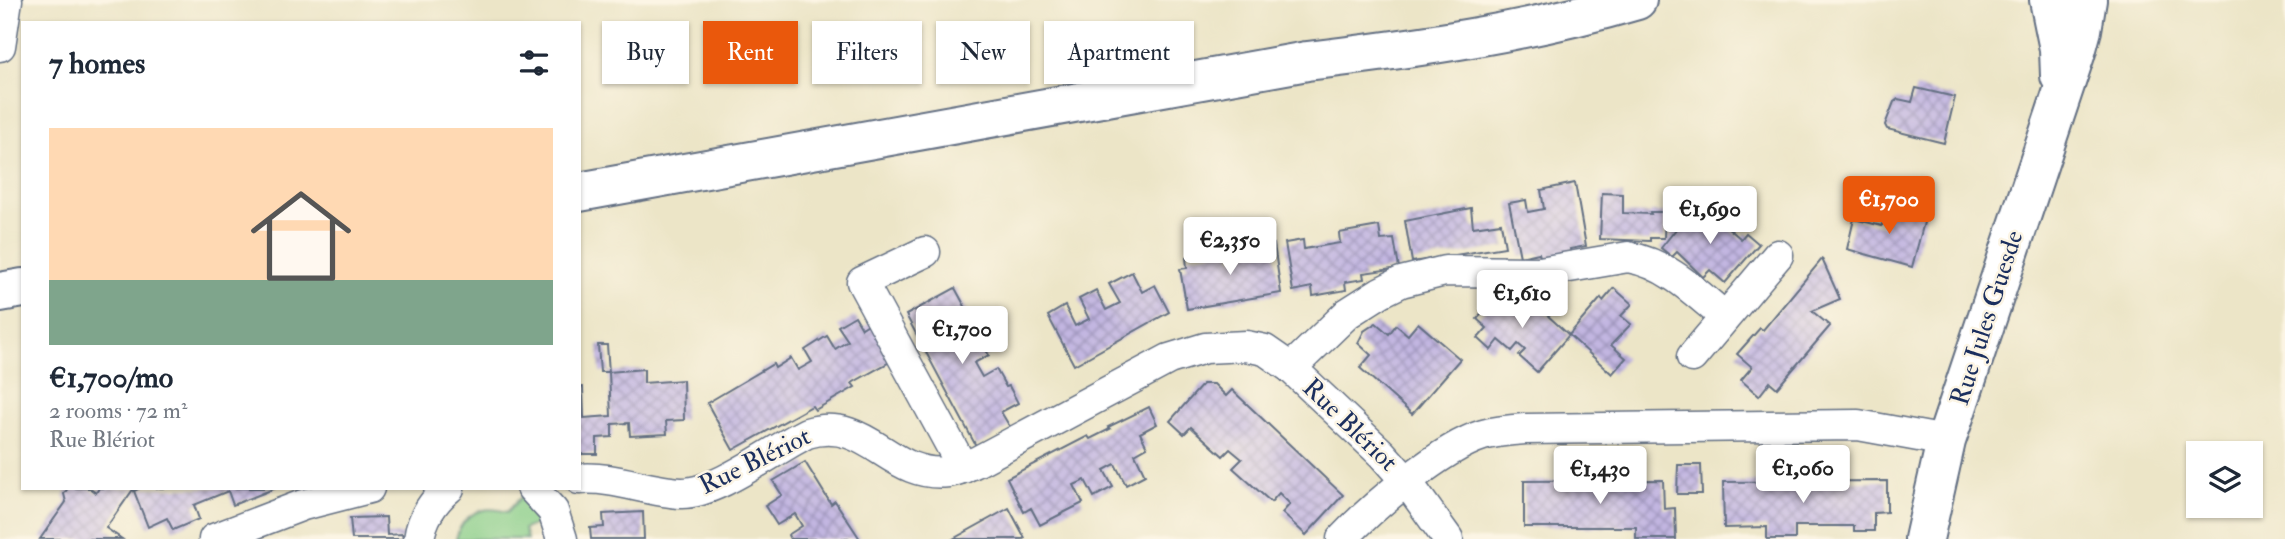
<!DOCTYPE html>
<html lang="en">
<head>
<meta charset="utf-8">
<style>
  body { margin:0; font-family:"IM FELL Double Pica",serif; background:#f6f6f7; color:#1f2937; height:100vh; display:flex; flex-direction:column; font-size:26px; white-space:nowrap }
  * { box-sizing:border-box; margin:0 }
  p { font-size:23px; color:#747a83 }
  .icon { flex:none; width:38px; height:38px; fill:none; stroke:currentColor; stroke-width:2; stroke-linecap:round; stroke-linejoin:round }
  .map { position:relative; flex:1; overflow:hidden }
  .side { position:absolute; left:21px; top:21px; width:560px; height:469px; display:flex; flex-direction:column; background:#fff; border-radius:0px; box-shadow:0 2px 5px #0004 }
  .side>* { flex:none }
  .hud { position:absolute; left:602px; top:21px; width:665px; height:63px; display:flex; gap:14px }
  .controls { position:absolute; left:2186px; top:441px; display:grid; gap:14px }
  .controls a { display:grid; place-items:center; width:77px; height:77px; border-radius:0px; background:#fff; box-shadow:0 2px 5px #0004; font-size:35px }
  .price { position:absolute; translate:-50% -60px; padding:0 16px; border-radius:7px; background:#fff; color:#222; font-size:23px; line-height:46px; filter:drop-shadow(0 2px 4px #0008) }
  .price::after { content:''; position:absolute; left:50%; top:42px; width:21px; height:16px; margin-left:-10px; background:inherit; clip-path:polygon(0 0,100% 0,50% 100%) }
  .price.current { background:#ea580c; color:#fff }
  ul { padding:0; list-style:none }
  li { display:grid; align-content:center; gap:14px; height:371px; padding:0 28px }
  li+li { border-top:2px solid #e0e1e3 }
  li span { display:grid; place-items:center; height:217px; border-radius:0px; color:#555 }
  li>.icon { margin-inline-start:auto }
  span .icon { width:126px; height:126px; fill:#fffc; stroke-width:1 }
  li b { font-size:30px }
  h2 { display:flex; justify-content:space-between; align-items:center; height:84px; padding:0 28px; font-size:30px }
  .chip { padding:0 24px; border-radius:0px; background:#fff; box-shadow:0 2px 5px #0004; font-size:24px; line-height:63px }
  .chip.current { background:#ea580c; color:#fff }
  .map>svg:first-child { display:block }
  .green { fill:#89ce89; stroke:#527e74; stroke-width:2 }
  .building { fill:url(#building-cross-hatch) }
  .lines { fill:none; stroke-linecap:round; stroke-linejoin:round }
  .street-casing { stroke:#646f83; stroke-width:33 }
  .secondary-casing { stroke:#646f83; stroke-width:42 }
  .street { stroke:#fff; stroke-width:30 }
  .secondary { stroke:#fff; stroke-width:38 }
  .labels { text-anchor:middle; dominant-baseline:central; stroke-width:5; stroke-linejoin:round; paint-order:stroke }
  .street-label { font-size:26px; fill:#1b2f5e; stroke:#fcf5e5 }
</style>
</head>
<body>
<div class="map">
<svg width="2285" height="539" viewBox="0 0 2285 539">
  <defs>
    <pattern id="building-cross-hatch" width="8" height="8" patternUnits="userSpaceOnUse" patternTransform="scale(1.75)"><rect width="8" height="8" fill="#c2b6e1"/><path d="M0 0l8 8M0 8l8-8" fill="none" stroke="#9d94ba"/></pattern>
  </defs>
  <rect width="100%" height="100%" fill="#fcf5e5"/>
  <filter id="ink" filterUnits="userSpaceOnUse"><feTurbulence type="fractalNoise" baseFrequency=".0143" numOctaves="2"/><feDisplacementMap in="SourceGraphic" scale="14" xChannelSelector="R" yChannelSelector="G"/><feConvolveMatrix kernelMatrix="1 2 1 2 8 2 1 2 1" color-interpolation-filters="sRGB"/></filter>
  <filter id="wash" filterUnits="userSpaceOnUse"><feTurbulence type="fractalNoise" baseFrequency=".00686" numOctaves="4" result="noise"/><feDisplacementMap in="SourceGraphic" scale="28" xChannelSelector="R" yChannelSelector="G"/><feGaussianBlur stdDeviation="1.57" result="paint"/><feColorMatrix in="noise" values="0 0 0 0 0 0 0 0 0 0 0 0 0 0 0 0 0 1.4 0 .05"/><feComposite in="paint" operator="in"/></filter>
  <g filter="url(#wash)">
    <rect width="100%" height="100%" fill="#ece5c7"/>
    <path class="green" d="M522,496L543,521L524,529L527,539H456C462,514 483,504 507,512Z"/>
    <g id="blocks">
      <g class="building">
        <path d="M1916,88L1955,97L1944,143L1887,129L1885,125L1894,102L1898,99L1912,102Z"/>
        <path d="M1575,183L1586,246L1570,249L1571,256L1541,260L1539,253L1520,257L1509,203L1526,200L1528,212L1544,209L1541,190Z"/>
        <path d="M1602,193L1623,194V213L1651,214L1650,212H1665L1664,238H1650V241L1600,239Z"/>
        <path d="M1887,205L1926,215L1912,267L1847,249L1854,219L1882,226Z"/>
        <path d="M1471,208L1473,227L1501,223L1505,247L1412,262L1405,221Z"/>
        <path d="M1693,208L1705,218L1710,212L1741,239L1746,233L1759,244L1725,283L1710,270L1703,277L1677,252L1672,257L1661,248Z"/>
        <path d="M1379,226L1381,240L1394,239L1399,268L1363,273L1364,279L1345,282L1346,290L1313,296L1312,287L1293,291L1285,243L1303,240L1304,249L1340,243L1339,233Z"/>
        <path d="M1274,244L1281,293L1187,309L1180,269L1187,268L1186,257L1230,250L1231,259L1247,256L1246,248Z"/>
        <path d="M1822,259L1840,299L1812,311L1830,326L1777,388L1770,382L1759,396L1741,380L1752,367L1737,354L1760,328L1763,330Z"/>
        <path d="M1132,272L1142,292L1155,285L1169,312L1074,365L1048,316L1065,306L1075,326L1089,319L1079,299L1096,290L1106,310L1120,303L1109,284Z"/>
        <path d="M955,288L974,323L957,333L963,343L977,336L989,355L974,363L982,377L996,369L1006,387L1009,386L1018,403L1001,412L1010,427L976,446L906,315Z"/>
        <path d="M1614,288L1632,304L1621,316L1631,324L1611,345L1626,358L1612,374L1569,335L1601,298L1603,301Z"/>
        <path d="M1499,295L1512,299L1514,297L1532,307L1535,304L1569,335L1537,372L1519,356L1525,350L1518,344L1512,351L1499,340L1491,350L1478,338L1487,328L1477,319Z"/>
        <path d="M855,316L862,328L873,321L893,360L852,383L855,387L815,410L812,406L733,450L707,403L773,364L775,368L791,358L798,370L812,362L805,350L827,336L835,349L848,341L838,326Z"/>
        <path d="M1376,323L1389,334L1396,325L1408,335L1418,323L1460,359L1412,414L1360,368L1371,355L1358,343L1364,331Z"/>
        <path d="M598,345H607L609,372L644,369V383L683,380L684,420L666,421L667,434L630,436L629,423L612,424V437L597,438V454H579V387H583L584,418L611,416L609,372H600Z"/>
        <path d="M1203,384H1214L1226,396L1232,390L1343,495L1306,535L1282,513L1290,504L1279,493L1271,502L1233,468L1242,459L1230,449L1223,456L1191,427L1184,434L1170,421Z"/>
        <path d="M1149,407L1157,424L1140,433L1147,447L1135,454L1145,475L1126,485L1115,464L1104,470L1113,487L1094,497L1085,480L1074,485L1083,503L1063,513L1040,525L1031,508L1024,512L1007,478L1088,436L1090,439L1110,429L1108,427Z"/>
        <path d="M805,462L831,504L835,501L860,539H790L788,535L802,526L795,514L777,525L765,506L782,495L773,481Z"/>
        <path d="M1678,465H1701L1702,494H1677Z"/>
        <path d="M1663,480L1664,509L1675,508L1676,539H1636V527H1524V481Z"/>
        <path d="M1887,481V512L1874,513V531H1854V526H1795V539H1767V527L1724,528L1723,482Z"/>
        <path d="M68,488H89L96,493L99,488H134L106,528L122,539H40L66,502L64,494Z"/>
        <path d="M140,488H276L233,505L228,491L194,505L199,519L173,530L167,518L148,527L134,491Z"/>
        <path d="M1009,508L1025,538L1023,539H953Z"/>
        <path d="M643,512L644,539H591L590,528L604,527L603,514Z"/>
        <path d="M386,517L387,535L402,534L403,539H352L350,518Z"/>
      </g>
    </g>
  </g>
  <g filter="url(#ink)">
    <use href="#blocks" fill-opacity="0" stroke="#646f83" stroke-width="2"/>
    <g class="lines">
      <g class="street-casing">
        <g id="street">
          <path d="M0,46L7,0"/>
          <path d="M925,252L862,282L963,468"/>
          <path d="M1692,357L1778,255"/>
          <path d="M1291,368L1348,313L1381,292L1401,282L1445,271L1540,272L1628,257C1668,264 1695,292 1725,317"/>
          <path d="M579,479C614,476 646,491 681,493C716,494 773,450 807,433C869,415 889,479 948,472C958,471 969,465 978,461L1169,359L1205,348L1246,346L1265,350L1291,368L1382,454L1407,482L1448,539"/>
          <path d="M532,488L553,511L562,539"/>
          <path d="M214,539L303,505L369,488"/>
          <path d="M419,539C422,518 432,502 449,488"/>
          <path d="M1342,539C1372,507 1441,448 1483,435C1497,431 1512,430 1526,429L1858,425L1946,441"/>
        </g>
      </g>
      <g class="secondary-casing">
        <g id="secondary">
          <path d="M2049,0L2059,49L2060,76"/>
          <path d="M579,192L1307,61C1418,48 1529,32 1637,0"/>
          <path d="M0,292L23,288"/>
          <path d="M1924,539L1946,441L2076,52L2082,30L2087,0"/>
        </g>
      </g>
      <use href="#street" class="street"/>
      <use href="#secondary" class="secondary"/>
    </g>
  </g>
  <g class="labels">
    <g class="street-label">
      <text transform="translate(1987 318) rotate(-72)">Rue Jules Guesde</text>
      <text transform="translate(1350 425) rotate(44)">Rue Blériot</text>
      <text transform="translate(755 461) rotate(-26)">Rue Blériot</text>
    </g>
  </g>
</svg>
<div class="controls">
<a><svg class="icon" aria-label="layers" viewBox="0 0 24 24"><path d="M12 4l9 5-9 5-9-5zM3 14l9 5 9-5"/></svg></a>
</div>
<b class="price current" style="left:1889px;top:236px">€1,700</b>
<b class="price" style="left:1710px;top:246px">€1,690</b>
<b class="price" style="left:1230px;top:277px">€2,350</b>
<b class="price" style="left:1522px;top:330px">€1,610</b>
<b class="price" style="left:962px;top:366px">€1,700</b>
<b class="price" style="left:1803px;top:505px">€1,060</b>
<b class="price" style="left:1600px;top:506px">€1,430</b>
<div class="hud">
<a class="chip">Buy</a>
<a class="chip current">Rent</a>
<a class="chip">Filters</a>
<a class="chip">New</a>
<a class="chip">Apartment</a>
</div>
<section class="side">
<h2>7 homes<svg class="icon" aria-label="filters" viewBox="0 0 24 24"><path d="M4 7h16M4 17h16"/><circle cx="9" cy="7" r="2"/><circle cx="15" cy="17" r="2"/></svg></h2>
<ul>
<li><span style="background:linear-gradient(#ffd9b3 70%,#7fa58c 0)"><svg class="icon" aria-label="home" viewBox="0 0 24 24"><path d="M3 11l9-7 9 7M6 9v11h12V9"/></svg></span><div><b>€1,700/mo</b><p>2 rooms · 72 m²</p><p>Rue Blériot</p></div></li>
</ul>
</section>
</div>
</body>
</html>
